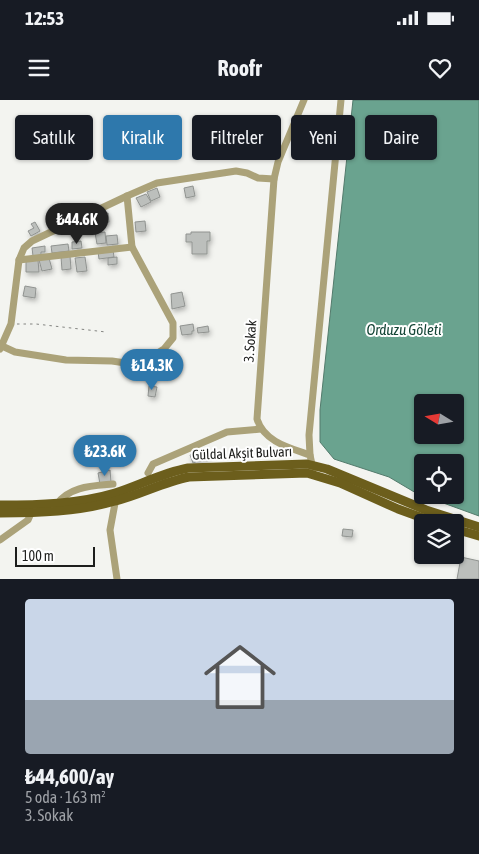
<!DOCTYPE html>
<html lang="tr">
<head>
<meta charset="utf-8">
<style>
  body { margin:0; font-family:"Asap Condensed",sans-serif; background:#242831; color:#f1f3f6; height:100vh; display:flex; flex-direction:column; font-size:19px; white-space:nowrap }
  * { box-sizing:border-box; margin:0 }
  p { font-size:16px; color:#9ea1a6 }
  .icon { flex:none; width:28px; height:28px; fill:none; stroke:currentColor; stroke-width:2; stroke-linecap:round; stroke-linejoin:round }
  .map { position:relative; height:479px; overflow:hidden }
  .sheet { display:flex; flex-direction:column; background:#171b24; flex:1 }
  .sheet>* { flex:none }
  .top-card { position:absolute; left:15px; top:15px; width:450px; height:45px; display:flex; gap:10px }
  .needle { width:32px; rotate:281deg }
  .controls { position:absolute; left:414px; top:294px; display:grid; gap:10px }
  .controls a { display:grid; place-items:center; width:50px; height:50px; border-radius:5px; background:#171b24; box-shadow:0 1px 4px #0004; font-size:25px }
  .scale { position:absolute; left:15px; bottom:12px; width:80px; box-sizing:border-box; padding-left:5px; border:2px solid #1d1e1c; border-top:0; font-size:14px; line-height:18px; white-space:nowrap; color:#1d1e1c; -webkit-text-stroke:4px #fff; paint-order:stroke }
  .price { position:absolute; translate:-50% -42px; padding:0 11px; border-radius:18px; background:#2e78ac; color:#fff; font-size:16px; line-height:32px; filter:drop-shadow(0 1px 2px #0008) }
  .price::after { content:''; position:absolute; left:50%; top:30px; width:15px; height:11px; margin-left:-8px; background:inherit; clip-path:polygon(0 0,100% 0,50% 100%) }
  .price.current { background:#222; color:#fff }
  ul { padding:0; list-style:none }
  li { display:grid; align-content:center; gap:10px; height:265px; padding:0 25px }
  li+li { border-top:1px solid #363941 }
  li span { display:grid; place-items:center; height:155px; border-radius:5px; color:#555 }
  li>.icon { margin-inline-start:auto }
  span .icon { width:90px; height:90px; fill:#fffc; stroke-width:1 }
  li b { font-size:21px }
  .tag { padding:0 18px; border-radius:5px; background:#171b24; box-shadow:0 1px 4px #0004; font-size:18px; line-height:45px }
  .tag.current { background:#2e78ac; color:#fff }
  .status { display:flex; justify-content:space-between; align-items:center; height:35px; padding:0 25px; background:#171b24; direction:ltr }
  .status svg { height:14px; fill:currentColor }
  header { display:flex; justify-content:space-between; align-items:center; height:65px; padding:0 25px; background:#171b24; font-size:22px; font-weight:700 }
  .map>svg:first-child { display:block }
  .water { fill:#6aa38f; stroke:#537b6c; fill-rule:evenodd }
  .building { fill:#bcbfbc; stroke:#909390; filter:url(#shadow) }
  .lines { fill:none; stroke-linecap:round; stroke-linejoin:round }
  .path { stroke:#838481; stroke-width:1; stroke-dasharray:2.5 4; stroke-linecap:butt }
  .minor { stroke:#aba279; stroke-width:7 }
  .major { stroke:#6c5e1c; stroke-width:9 }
  .labels { text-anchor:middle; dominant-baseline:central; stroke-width:4; stroke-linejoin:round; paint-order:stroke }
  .street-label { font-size:14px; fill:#1d1e1c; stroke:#fff }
  .water-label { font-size:15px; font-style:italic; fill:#154637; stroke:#fff }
</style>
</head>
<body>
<div class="status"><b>12:53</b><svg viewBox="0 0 49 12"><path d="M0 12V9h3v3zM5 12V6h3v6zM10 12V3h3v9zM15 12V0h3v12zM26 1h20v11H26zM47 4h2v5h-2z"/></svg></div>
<header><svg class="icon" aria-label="menu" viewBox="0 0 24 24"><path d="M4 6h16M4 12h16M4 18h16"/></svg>Roofr<svg class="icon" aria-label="heart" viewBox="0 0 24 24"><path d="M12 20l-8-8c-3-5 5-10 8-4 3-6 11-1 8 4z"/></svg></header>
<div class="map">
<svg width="479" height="479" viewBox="0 0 479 479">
  <defs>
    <filter id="shadow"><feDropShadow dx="1.5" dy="3" stdDeviation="2.5" flood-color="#0004"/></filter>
  </defs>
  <rect width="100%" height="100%" fill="#f3f4f0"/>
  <path class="water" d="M353,0H479V416L416,393L389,377L334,359L320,342V310ZM422,302H455V335H422ZM422,362H455V395H422Z"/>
  <g class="building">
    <path d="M193,86L195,96L186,98L184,88Z"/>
    <path d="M157,88L160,97L151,101L147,92Z"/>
    <path d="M146,94L151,102L141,107L136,98Z"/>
    <path d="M108,113L109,122L101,124L100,114Z"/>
    <path d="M98,115L100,126L93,128L91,116Z"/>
    <path d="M90,119L93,131L84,133L81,122Z"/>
    <path d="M145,121L146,131L136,132L135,122Z"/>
    <path d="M35,122L40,131L31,136L28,131L34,128L31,124Z"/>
    <path d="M105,132L106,143L97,144L95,133Z"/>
    <path d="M191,132H210V141H207V154H192V142H186V134H191Z"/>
    <path d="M117,135L118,144L107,145L106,136Z"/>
    <path d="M81,141L82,148L72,149V142Z"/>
    <path d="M68,144L69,151L52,153L51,146Z"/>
    <path d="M45,146V152H41V155L33,156L32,148Z"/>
    <path d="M113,150L114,157L99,159L98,152Z"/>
    <path d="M70,156L71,169L62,170L61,157Z"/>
    <path d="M85,157L87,171L77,172L75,158Z"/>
    <path d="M117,157V164L108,165V158Z"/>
    <path d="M49,158L52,169L42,171L39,160Z"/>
    <path d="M26,160H38L39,172H26Z"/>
    <path d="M25,186L36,188L35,198L23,196Z"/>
    <path d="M182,192L185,206L172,209L171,194Z"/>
    <path d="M193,224L194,231H192V234L182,235L180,226Z"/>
    <path d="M208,226L209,232L198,233L197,228Z"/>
    <path d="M149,286L157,287L155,297L148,296Z"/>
    <path d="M207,352L209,357L193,363L190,355L196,353L197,356Z"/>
    <path d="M110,370L111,382L100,384L98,373Z"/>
    <path d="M343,429L353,430L352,437L342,436Z"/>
    <path d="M461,457L479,461V479H457Z"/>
  </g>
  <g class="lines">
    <path class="path" d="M17,224H36L106,232"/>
    <g class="minor">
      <path d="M304,0L278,62L274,79L257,319C264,342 290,348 310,355L313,369"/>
      <path d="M19,160L132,147"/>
      <path d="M2,246L15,252L66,260L112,261L139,265L164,249L173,238V223L132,147L127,96"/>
      <path d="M0,249L11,224L19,160L24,148L32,141L127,96L157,83L236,71L247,73L258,78L274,79"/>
      <path d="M310,355L309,335L341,0"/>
      <path d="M148,373L153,364L227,332L261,329"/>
      <path d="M116,398L110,430L117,479"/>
      <path d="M57,404C70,386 93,386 113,384"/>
      <path d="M0,440L28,420L31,413"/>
    </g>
    <g class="major">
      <path d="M0,405C38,405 78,404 115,393C140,385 162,373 188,368L307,364L327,369L426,410L479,427"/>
      <path d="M0,413C39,413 77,412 115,401C140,395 163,382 189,377L307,373L340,383L398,409L434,422"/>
      <path d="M455,429L479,436"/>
    </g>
  </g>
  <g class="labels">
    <g class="street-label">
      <text transform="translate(250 241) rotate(-86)">3. Sokak</text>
      <text transform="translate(242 353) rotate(-2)">Güldal Akşit Bulvarı</text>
    </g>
    <g class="water-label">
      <text x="404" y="229">Orduzu Göleti</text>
    </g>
  </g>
</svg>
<div class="controls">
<a><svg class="needle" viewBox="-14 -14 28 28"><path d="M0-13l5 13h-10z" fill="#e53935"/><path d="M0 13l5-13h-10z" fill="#9ea1a6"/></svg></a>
<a><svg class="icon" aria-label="locate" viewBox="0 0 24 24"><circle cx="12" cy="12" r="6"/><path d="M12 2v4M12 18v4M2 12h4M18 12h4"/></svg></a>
<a><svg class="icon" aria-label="layers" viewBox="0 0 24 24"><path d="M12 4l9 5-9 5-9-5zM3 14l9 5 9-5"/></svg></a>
</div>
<div class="scale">100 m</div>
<b class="price current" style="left:77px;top:145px">₺44.6K</b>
<b class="price" style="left:152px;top:291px">₺14.3K</b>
<b class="price" style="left:105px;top:377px">₺23.6K</b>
<div class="top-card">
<a class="tag">Satılık</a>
<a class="tag current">Kiralık</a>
<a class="tag">Filtreler</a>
<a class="tag">Yeni</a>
<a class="tag">Daire</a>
</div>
</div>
<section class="sheet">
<ul>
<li><span style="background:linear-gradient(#c9d6e8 65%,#9aa5b1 0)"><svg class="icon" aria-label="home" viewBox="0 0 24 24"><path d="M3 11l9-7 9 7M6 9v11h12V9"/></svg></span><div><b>₺44,600/ay</b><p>5 oda · 163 m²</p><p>3. Sokak</p></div></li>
</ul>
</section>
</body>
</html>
